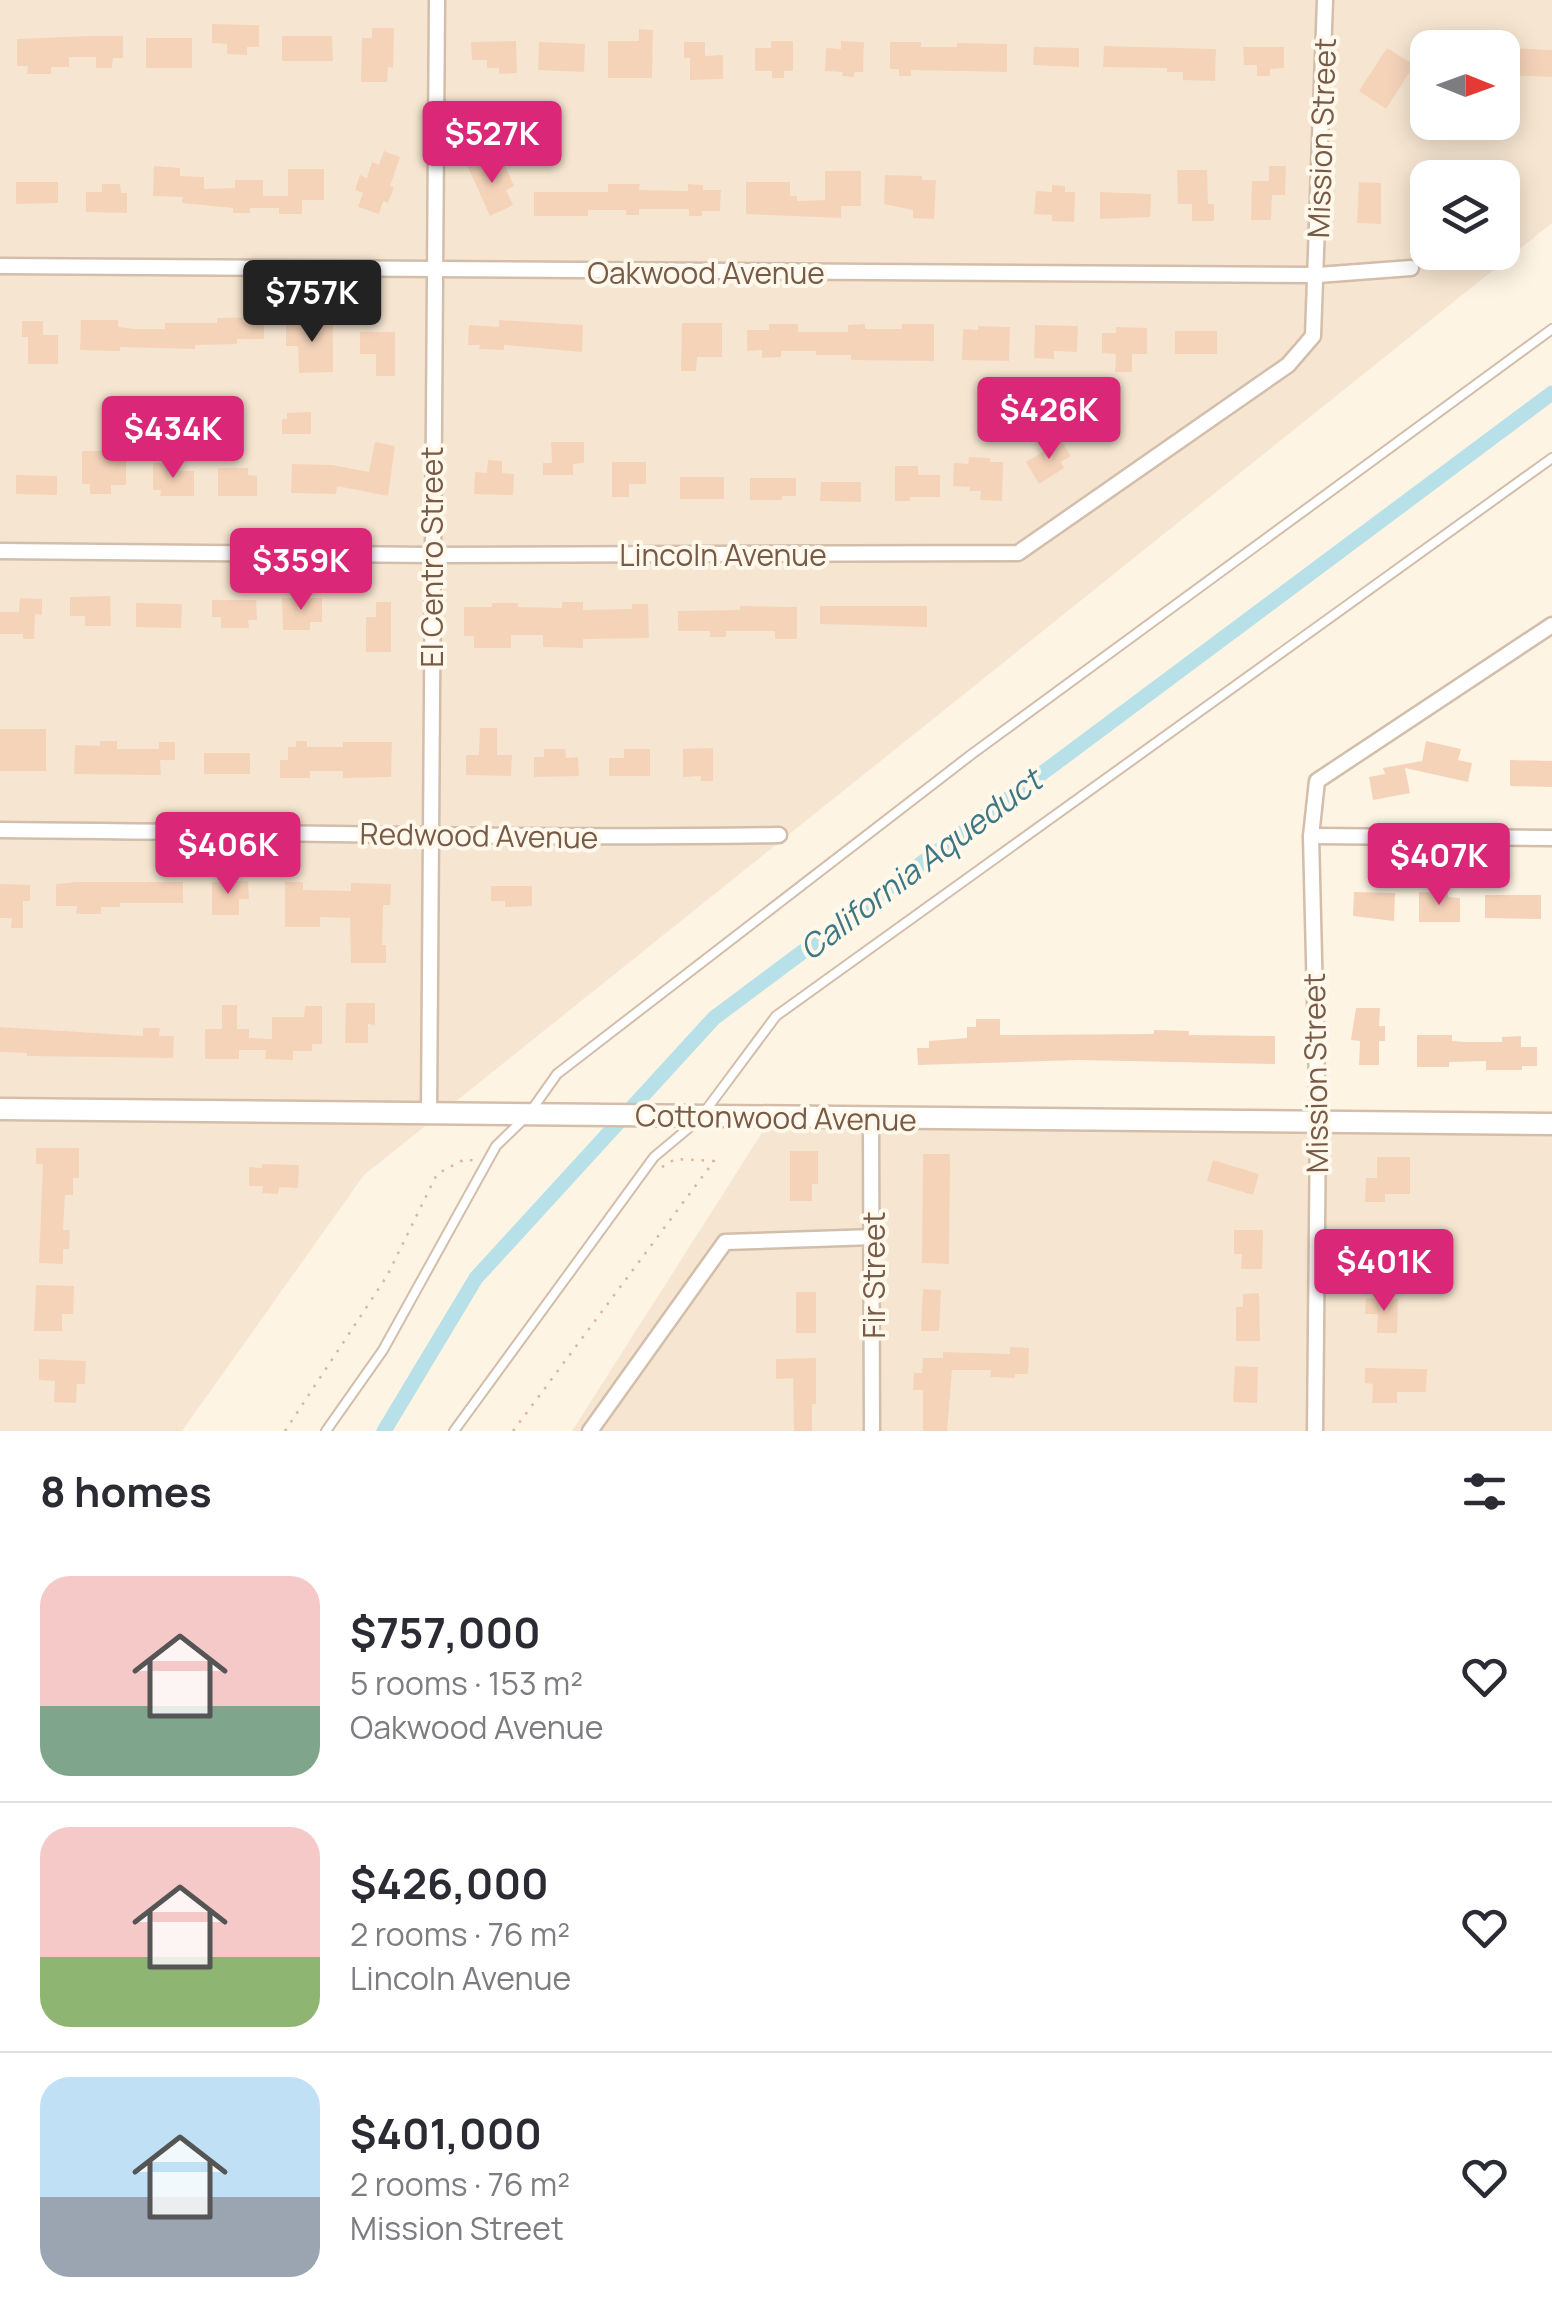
<!DOCTYPE html>
<html lang="en">
<head>
<meta charset="utf-8">
<style>
  body { margin:0; font-family:Manrope,sans-serif; background:#f7f7f7; color:#2b2b33; height:100vh; display:flex; flex-direction:column; font-size:38px; white-space:nowrap }
  * { box-sizing:border-box; margin:0 }
  p { font-size:32px; color:#7c7c81 }
  .icon { flex:none; width:55px; height:55px; fill:none; stroke:currentColor; stroke-width:2; stroke-linecap:round; stroke-linejoin:round }
  .map { position:relative; height:1431px; overflow:hidden }
  .drawer { display:flex; flex-direction:column; background:#fff; flex:1 }
  .drawer>* { flex:none }
  .needle { width:65px; rotate:91deg }
  .controls { position:absolute; left:1410px; top:30px; display:grid; gap:20px }
  .controls a { display:grid; place-items:center; width:110px; height:110px; border-radius:20px; background:#fff; box-shadow:0 5px 25px #0003; font-size:50px }
  .price { position:absolute; translate:-50% -85px; padding:0 22px; border-radius:10px; background:#db2777; color:#fff; font-size:32px; line-height:65px; filter:drop-shadow(0 2px 5px #0008) }
  .price::after { content:''; position:absolute; left:50%; top:60px; width:30px; height:22px; margin-left:-15px; background:inherit; clip-path:polygon(0 0,100% 0,50% 100%) }
  .price.on { background:#222; color:#fff }
  ul { padding:0; list-style:none }
  li { display:flex; align-items:center; gap:30px; height:250px; padding:0 40px }
  li+li { border-top:2px solid #e1e1e2 }
  li span { display:grid; place-items:center; flex:none; width:280px; height:200px; border-radius:30px; color:#555 }
  li>.icon { margin-inline-start:auto }
  span .icon { width:120px; height:120px; fill:#fffc; stroke-width:1 }
  li b { font-size:42px }
  h2 { display:flex; justify-content:space-between; align-items:center; height:120px; padding:0 40px; font-size:42px }
  .map>svg:first-child { display:block }
  .residential { fill:#f6e6d1; fill-rule:evenodd }
  .lines { fill:none; stroke-linecap:round; stroke-linejoin:round }
  .canal { stroke:#b7e0e8; stroke-width:15 }
  .building { fill:#f5d3b9 }
  .lane-casing { stroke:#d2beab; stroke-width:12 }
  .street-casing { stroke:#d2beab; stroke-width:19 }
  .secondary-casing { stroke:#d5bea9; stroke-width:25 }
  .path { stroke:#dab69c; stroke-width:2.5; stroke-dasharray:2.5 8; stroke-linecap:butt }
  .lane { stroke:#fff; stroke-width:8 }
  .street { stroke:#fff; stroke-width:14 }
  .secondary { stroke:#fff; stroke-width:20 }
  .labels { text-anchor:middle; dominant-baseline:central; stroke-width:8; stroke-linejoin:round; paint-order:stroke }
  .street-label { font-size:30px; fill:#775a47; stroke:#fff8eb }
  .water-label { font-size:32px; font-style:italic; fill:#3d7785; stroke:#fff8eb }
</style>
</head>
<body>
<div class="map">
<svg width="1552" height="1431" viewBox="0 0 1552 1431">
  <rect width="100%" height="100%" fill="#fef4e3"/>
  <g class="residential">
    <path d="M0,0H1552V223L364,1175L182,1431H0ZM1428,48H1502V122H1428ZM1428,178H1502V252H1428Z"/>
    <path d="M772,1117L1552,1124V1431H572Z"/>
  </g>
  <g class="lines">
    <path class="canal" d="M384,1431L476,1278L714,1018L1552,393"/>
  </g>
  <g class="building">
    <path d="M212,24L259,25V47H247V55L227,54V44L212,43Z"/>
    <path d="M372,28H394L393,68L388,67L387,82H361L362,38H372Z"/>
    <path d="M639,29L653,30L652,78H608V41H639Z"/>
    <path d="M88,36H123V58H113L112,68H96V57H69V67H51V74H27L28,66H17V39Z"/>
    <path d="M282,36H332L333,61H282Z"/>
    <rect x="146" y="38" width="46" height="30"/>
    <path d="M516,41L517,73L499,74V68H487V60H472L471,42Z"/>
    <path d="M771,41H793V71H784V78H772V71H755V48H771Z"/>
    <path d="M841,41L864,42L863,72H854V77L842,76L843,72L825,71L826,48L841,49Z"/>
    <path d="M539,42L585,44L584,72L538,70Z"/>
    <path d="M684,42H705V56L723,55V79L690,80V58H684Z"/>
    <path d="M890,42H921V47H957V43L1007,44V72L911,70V76H899V69H890Z"/>
    <path d="M1104,46L1216,49L1215,81L1183,80V72H1167V68L1103,67Z"/>
    <path d="M1034,47L1079,48V67L1033,65Z"/>
    <path d="M1243,47H1284V68L1270,69V76H1257V65H1244Z"/>
    <path d="M1387,48L1414,65L1386,109L1359,91Z"/>
    <path d="M1506,48L1552,50V77L1505,75Z"/>
    <path d="M384,151L400,157L390,186L394,187L388,203L383,201L379,214L358,207L363,193L355,190L360,175L367,178L372,162L379,165Z"/>
    <path d="M488,158L492,170L504,164L514,186L506,190L513,205L490,216L468,167Z"/>
    <path d="M154,166L180,168V176L204,177V189L235,188V180H263V196H288V169H324V200H302V214H279V208H250V213H233V208L182,203L183,197L153,196Z"/>
    <path d="M1269,166H1286L1285,195H1272L1271,220H1251L1252,181H1269Z"/>
    <path d="M1177,170H1207L1208,204H1214V221H1192V204H1178Z"/>
    <path d="M825,171H861V206H841V218L746,214V182H790V196H797V201L825,200Z"/>
    <path d="M885,175L922,176V180H936L934,219L913,218V210L884,204Z"/>
    <path d="M16,182H58V203L16,204Z"/>
    <path d="M1359,182L1381,183V224L1357,223Z"/>
    <path d="M102,184H120L121,193H127V213L86,212V192H102Z"/>
    <path d="M608,184H640L639,190L688,191V184L703,185V190H721L720,211H702V216H689V209H639V215H626V210H588V216H534V192H608Z"/>
    <path d="M1052,185L1065,186V192H1075L1074,222L1052,221V215L1034,214L1036,191L1052,192Z"/>
    <path d="M1100,192L1151,194L1150,217L1100,219Z"/>
    <path d="M264,317V339H237V344L195,345V349L120,347V351L80,350L81,320H118V327L134,329H165V323H217V318Z"/>
    <path d="M304,318V324H333V372L299,373L298,346H286V319Z"/>
    <path d="M499,320L583,325L582,352L504,345V350L479,349L480,345H468L469,325L499,327Z"/>
    <path d="M22,321H43V335H58V364H28V337H22Z"/>
    <path d="M682,323H722V357H697L696,371H681Z"/>
    <path d="M769,324H798V332H848V325L865,324V329H902V324H934V361L851,360V355H816V351H781V357L762,358V350L747,351V330H769Z"/>
    <path d="M1035,325L1078,326L1077,352L1054,351V359L1034,358Z"/>
    <path d="M978,326L1010,327L1009,361L962,360L963,329L978,330Z"/>
    <path d="M1116,327L1147,328V354H1132V372H1115L1116,354L1102,353V333H1116Z"/>
    <rect x="1175" y="331" width="42" height="23"/>
    <path d="M360,332H395V376H376V354H360Z"/>
    <path d="M311,412V434H282V419H287V413Z"/>
    <path d="M1061,441L1071,456L1061,462L1064,468L1039,484L1026,462Z"/>
    <path d="M375,442L395,446L388,496L337,486L336,494L291,493L292,464L332,465L369,472Z"/>
    <path d="M551,442H584V463L573,464V475H543V463H552Z"/>
    <path d="M82,451H126V485H111V494H90V484H82Z"/>
    <path d="M969,457L990,458V462H1003L1002,501L980,500L981,491H970V487L953,486L954,463L968,464Z"/>
    <path d="M488,460L502,461V473L514,474L513,495L474,494L475,472L487,473Z"/>
    <path d="M612,462H646V484H629V497H612Z"/>
    <path d="M153,463H176V471H194V496H160L161,490H153Z"/>
    <path d="M895,466H918V475H940V497H910V501H895Z"/>
    <path d="M218,468H248V475L257,476V496H218Z"/>
    <path d="M16,475L57,476V495L16,494Z"/>
    <rect x="680" y="477" width="44" height="22"/>
    <path d="M750,478H796V496H782V500H750Z"/>
    <path d="M821,482H861V502L820,501Z"/>
    <path d="M110,596L111,626H85V616H70V597Z"/>
    <path d="M20,598L42,599V615L35,614L34,639H23V634H0V612H19Z"/>
    <path d="M282,598H322V622H310V630H283Z"/>
    <path d="M212,600H256L257,620H248L249,628H221V617H212Z"/>
    <path d="M376,602H391V652H366V617H376Z"/>
    <path d="M562,602H583V610L632,609V604H648L649,638L583,639V648L543,647V635H511V648H474V636H464V607H492V603H518V607L562,608Z"/>
    <path d="M136,603L182,604L181,628L136,627Z"/>
    <path d="M740,606L797,607V639H775V631H726V637H710V631H678V611L740,610Z"/>
    <path d="M820,606H927V627L820,624Z"/>
    <path d="M480,728H497V755H512L511,776L466,775V755H479Z"/>
    <rect x="0" y="729" width="46" height="42"/>
    <path d="M100,741H117V749H159V742H175V760H160L161,775L74,774L75,745L100,746Z"/>
    <path d="M296,741H307V747H343V742H392L391,777L343,778V771H310V778H280V760H288V747H296Z"/>
    <path d="M1426,741L1461,749L1458,760L1472,763L1468,782L1405,768L1410,793L1373,800L1369,777L1385,774L1383,768L1422,761Z"/>
    <path d="M713,748V781H701V776L683,777V749Z"/>
    <path d="M544,749H565L566,758L578,757L579,776L534,777V757H544Z"/>
    <path d="M624,749H650V776H609V758H624Z"/>
    <rect x="204" y="753" width="46" height="21"/>
    <path d="M1510,760L1552,761V787L1510,786Z"/>
    <path d="M248,881L249,899H239V915H212V882Z"/>
    <path d="M76,882H183V903H120V907H101V914H76L77,906H56V884Z"/>
    <path d="M285,882H303V890L351,891V883L391,884L390,905H383L382,945H386V963H351L350,918L320,917V927H285Z"/>
    <path d="M0,884L30,885V901H23V928H11L12,918H0Z"/>
    <path d="M491,886H532V906L505,907V901H491Z"/>
    <path d="M1354,892L1395,893L1394,921L1353,916Z"/>
    <path d="M1419,892L1448,893V897L1460,898V922H1419Z"/>
    <path d="M1485,895H1541V919L1485,918Z"/>
    <path d="M346,1003H375V1025L368,1024V1043H345Z"/>
    <path d="M222,1005H237V1029H249V1038L272,1039V1017H304L305,1006H322V1044H312V1051H293V1060L265,1059L266,1050H239V1059H205V1029H222Z"/>
    <path d="M1356,1008H1380L1379,1026H1385V1041H1379V1065H1359L1360,1041L1351,1040Z"/>
    <path d="M976,1019H1000V1035L1154,1034V1030L1189,1031V1035L1275,1036V1064L1079,1060L918,1065L917,1048H929V1041L967,1038V1027H976Z"/>
    <path d="M0,1027L143,1036V1028H160L159,1036H174L173,1058L27,1056V1053L0,1052Z"/>
    <path d="M1417,1035H1452V1041L1465,1042H1502V1037L1521,1036V1047H1537V1066H1522V1070H1486V1061L1449,1062V1067H1417Z"/>
    <path d="M36,1148H79V1178H73V1195H65L63,1230H70L69,1249H63V1264L39,1263L43,1164H36Z"/>
    <path d="M790,1151H818V1184H812V1201H790Z"/>
    <path d="M923,1154H950L949,1264L922,1263Z"/>
    <path d="M1377,1157H1410V1194H1385V1202H1365L1366,1178H1377Z"/>
    <path d="M1213,1160L1259,1174L1253,1195L1207,1181Z"/>
    <path d="M262,1164L299,1165L298,1188L279,1187L278,1194L262,1193L263,1186H249V1167L262,1168Z"/>
    <path d="M1234,1230H1263L1262,1269H1241L1242,1254H1234Z"/>
    <path d="M1367,1233H1385L1390,1261L1360,1262V1241H1367Z"/>
    <path d="M36,1285L74,1286L73,1314H62V1331H34Z"/>
    <path d="M923,1289L941,1290L939,1331H921Z"/>
    <rect x="796" y="1292" width="20" height="41"/>
    <path d="M1259,1293L1260,1341H1236V1307H1243V1294Z"/>
    <path d="M1366,1298L1398,1299L1397,1333H1377L1378,1314H1365Z"/>
    <path d="M1010,1347L1029,1348L1028,1374H1015V1378L990,1377L991,1370H952L947,1431H923V1390H913L914,1373H922L923,1358H943V1352L1010,1354Z"/>
    <path d="M816,1358V1404H812V1431H794L793,1378L776,1379V1359Z"/>
    <path d="M39,1359L86,1361L85,1384H77L76,1403L54,1402L55,1381L39,1380Z"/>
    <path d="M1235,1366L1258,1367L1257,1403L1233,1402Z"/>
    <path d="M1365,1368L1427,1369L1426,1392H1397V1403H1372L1373,1384L1365,1383Z"/>
  </g>
  <g class="lines">
    <g class="lane-casing">
      <g id="lane">
        <path d="M706,1110L776,1016L1552,458"/>
        <path d="M326,1431L383,1350L496,1146L528,1115L557,1074L972,754L1552,329"/>
        <path d="M454,1431L654,1157L697,1121"/>
      </g>
    </g>
    <g class="street-casing">
      <g id="street">
        <path d="M0,266L1318,275L1411,268"/>
        <path d="M0,551L431,555L1018,553L1288,365L1313,336L1325,0"/>
        <path d="M0,830C260,832 519,839 779,835"/>
        <path d="M1311,836L1552,838"/>
        <path d="M429,1114L437,0"/>
        <path d="M871,1118L872,1431"/>
        <path d="M590,1431L725,1242L874,1237"/>
        <path d="M1315,1431L1318,1122L1311,836L1317,781L1552,625"/>
      </g>
    </g>
    <g class="secondary-casing">
      <path id="secondary" d="M0,1109L1552,1124"/>
    </g>
    <g class="path">
      <path d="M285,1431L387,1276L437,1174L465,1159L476,1161"/>
      <path d="M513,1431L714,1161L675,1159L659,1169"/>
    </g>
    <use href="#lane" class="lane"/>
    <use href="#street" class="street"/>
    <use href="#secondary" class="secondary"/>
  </g>
  <g class="labels">
    <g class="street-label">
      <text transform="translate(1321 138) rotate(-88)">Mission Street</text>
      <text x="706" y="272">Oakwood Avenue</text>
      <text x="723" y="554">Lincoln Avenue</text>
      <text transform="translate(431 557) rotate(-90)">El Centro Street</text>
      <text transform="translate(479 835) rotate(1)">Redwood Avenue</text>
      <text transform="translate(1315 1073) rotate(-91)">Mission Street</text>
      <text transform="translate(776 1117) rotate(1)">Cottonwood Avenue</text>
      <text transform="translate(873 1275) rotate(-90)">Fir Street</text>
    </g>
    <g class="water-label">
      <text transform="translate(920 864) rotate(-37)">California Aqueduct</text>
    </g>
  </g>
</svg>
<div class="controls">
<a><svg class="needle" viewBox="-14 -14 28 28"><path d="M0-13l5 13h-10z" fill="#e53935"/><path d="M0 13l5-13h-10z" fill="#7c7c81"/></svg></a>
<a><svg class="icon" aria-label="layers" viewBox="0 0 24 24"><path d="M12 4l9 5-9 5-9-5zM3 14l9 5 9-5"/></svg></a>
</div>
<b class="price" style="left:492px;top:186px">$527K</b>
<b class="price on" style="left:312px;top:345px">$757K</b>
<b class="price" style="left:1049px;top:462px">$426K</b>
<b class="price" style="left:173px;top:481px">$434K</b>
<b class="price" style="left:301px;top:613px">$359K</b>
<b class="price" style="left:228px;top:897px">$406K</b>
<b class="price" style="left:1439px;top:908px">$407K</b>
<b class="price" style="left:1384px;top:1314px">$401K</b>
</div>
<section class="drawer">
<h2>8 homes<svg class="icon" aria-label="filters" viewBox="0 0 24 24"><path d="M4 7h16M4 17h16"/><circle cx="9" cy="7" r="2"/><circle cx="15" cy="17" r="2"/></svg></h2>
<ul>
<li><span style="background:linear-gradient(#f6c9c9 65%,#7fa58c 0)"><svg class="icon" aria-label="home" viewBox="0 0 24 24"><path d="M3 11l9-7 9 7M6 9v11h12V9"/></svg></span><div><b>$757,000</b><p>5 rooms · 153 m²</p><p>Oakwood Avenue</p></div><svg class="icon" aria-label="heart" viewBox="0 0 24 24"><path d="M12 20l-8-8c-3-5 5-10 8-4 3-6 11-1 8 4z"/></svg></li>
<li><span style="background:linear-gradient(#f6c9c9 65%,#8fb573 0)"><svg class="icon" aria-label="home" viewBox="0 0 24 24"><path d="M3 11l9-7 9 7M6 9v11h12V9"/></svg></span><div><b>$426,000</b><p>2 rooms · 76 m²</p><p>Lincoln Avenue</p></div><svg class="icon" aria-label="heart" viewBox="0 0 24 24"><path d="M12 20l-8-8c-3-5 5-10 8-4 3-6 11-1 8 4z"/></svg></li>
<li><span style="background:linear-gradient(#bfe0f5 60%,#9aa5b1 0)"><svg class="icon" aria-label="home" viewBox="0 0 24 24"><path d="M3 11l9-7 9 7M6 9v11h12V9"/></svg></span><div><b>$401,000</b><p>2 rooms · 76 m²</p><p>Mission Street</p></div><svg class="icon" aria-label="heart" viewBox="0 0 24 24"><path d="M12 20l-8-8c-3-5 5-10 8-4 3-6 11-1 8 4z"/></svg></li>
</ul>
</section>
</body>
</html>
